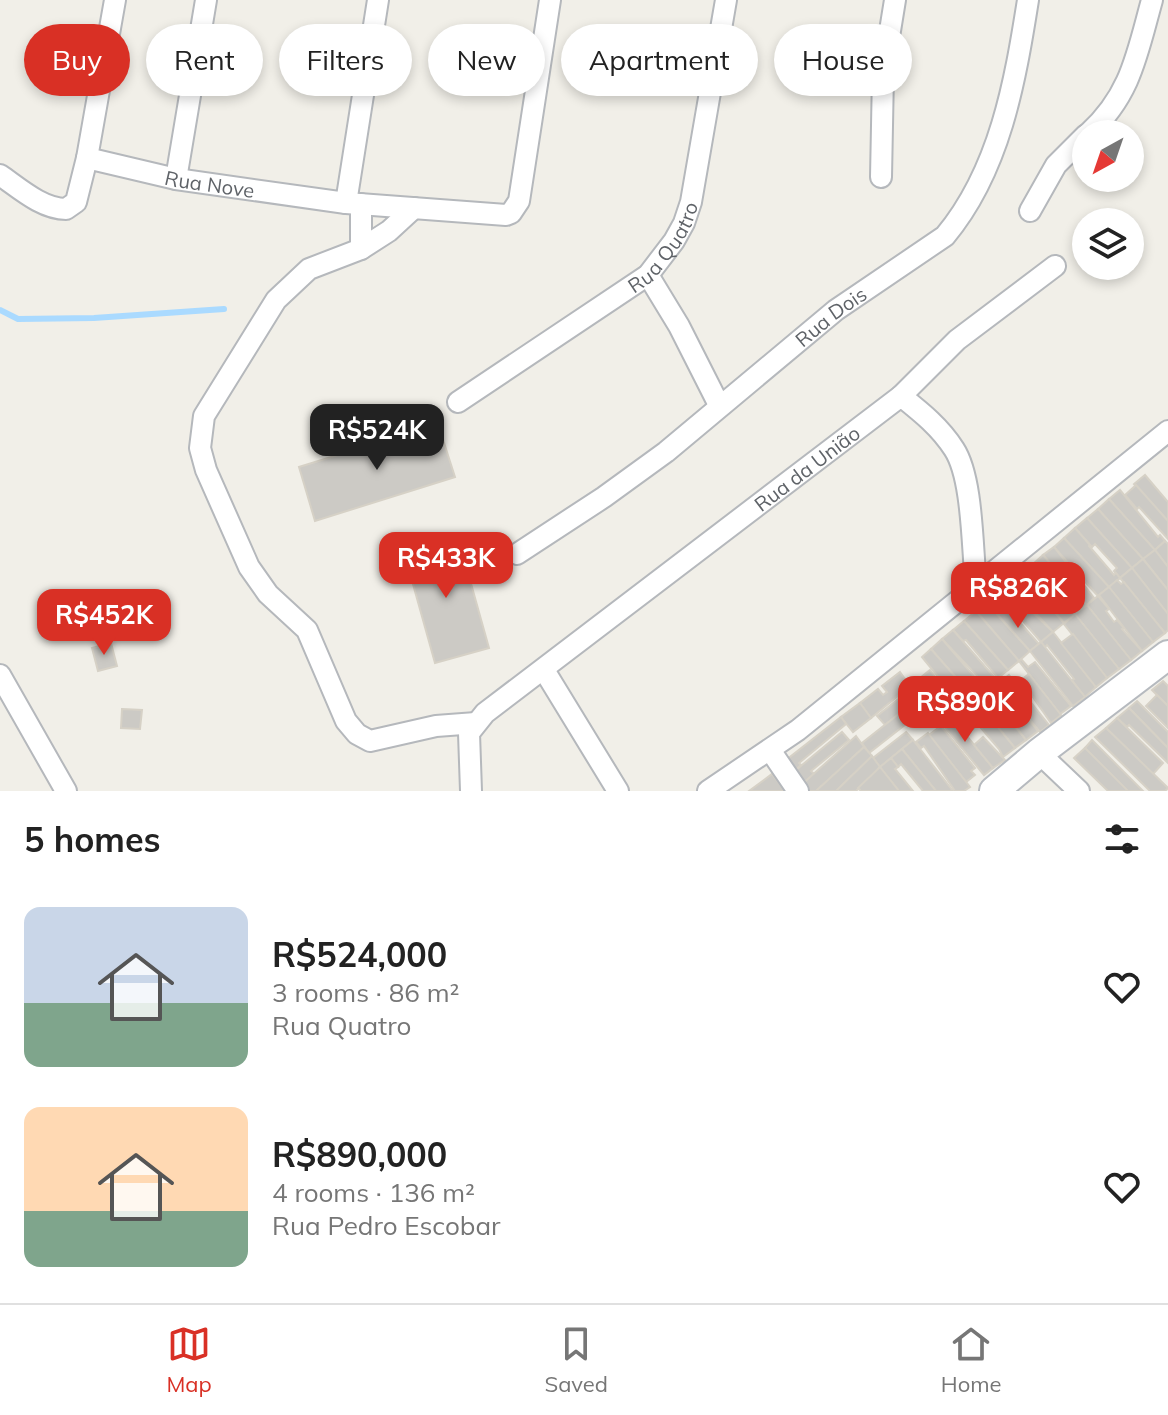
<!DOCTYPE html>
<html lang="en">
<head>
<meta charset="utf-8">
<style>
  body { margin:0; font-family:Mulish,sans-serif; background:#f2f2f2; color:#222; height:100vh; display:flex; flex-direction:column; font-size:30px; white-space:nowrap }
  * { box-sizing:border-box; margin:0 }
  p { font-size:26px; color:#767676 }
  .icon { flex:none; width:44px; height:44px; fill:none; stroke:currentColor; stroke-width:2; stroke-linecap:round; stroke-linejoin:round }
  .map { position:relative; height:791px; overflow:hidden }
  .details { display:flex; flex-direction:column; background:#fff; flex:1 }
  .details>* { flex:none }
  .guide { position:absolute; left:24px; top:24px; width:1120px; height:72px; display:flex; gap:16px }
  .needle { width:52px; rotate:220deg }
  .buttons { position:absolute; left:1072px; top:120px; display:grid; gap:16px }
  .buttons a { display:grid; place-items:center; width:72px; height:72px; border-radius:50%; background:#fff; box-shadow:0 4px 12px #0003; font-size:40px }
  .price { position:absolute; translate:-50% -68px; padding:0 18px; border-radius:16px; background:#d93025; color:#fff; font-size:26px; line-height:52px; filter:drop-shadow(0 2px 4px #0008) }
  .price::after { content:''; position:absolute; left:50%; top:48px; width:24px; height:18px; margin-left:-12px; background:inherit; clip-path:polygon(0 0,100% 0,50% 100%) }
  .price.selected { background:#222; color:#fff }
  ul { padding:0; list-style:none }
  li { display:flex; align-items:center; gap:24px; height:200px; padding:0 24px }
  li span { display:grid; place-items:center; flex:none; width:224px; height:160px; border-radius:16px; color:#555 }
  li>.icon { margin-inline-start:auto }
  span .icon { width:96px; height:96px; fill:#fffc; stroke-width:1 }
  li b { font-size:34px }
  h2 { display:flex; justify-content:space-between; align-items:center; height:96px; padding:0 24px; font-size:34px }
  .tag { padding:0 28px; border-radius:36px; background:#fff; box-shadow:0 4px 12px #0003; font-size:28px; line-height:72px }
  .tag.selected { background:#d93025; color:#fff }
  .dock { display:flex; justify-content:space-around; align-items:center; height:112px; border-top:2px solid #e0e0e0; background:#fff; font-size:22px; color:#767676 }
  .dock a { display:grid; justify-items:center; gap:4px }
  .dock .selected { color:#d93025 }
  .map>svg:first-child { display:block }
  .lines { fill:none; stroke-linecap:round; stroke-linejoin:round }
  .stream { stroke:#aadaff; stroke-width:6 }
  .building { fill:#cccac5; stroke:#d6d1c6; stroke-width:2 }
  .minor-casing { stroke:#b5b8bc; stroke-width:24 }
  .secondary-casing { stroke:#b6babf; stroke-width:32 }
  .minor { stroke:#fff; stroke-width:20 }
  .secondary { stroke:#fff; stroke-width:28 }
  .labels { text-anchor:middle; dominant-baseline:central; stroke-width:6; stroke-linejoin:round; paint-order:stroke }
  .street-label { font-size:20px; fill:#5f6368; stroke:#fff }
</style>
</head>
<body>
<div class="map">
<svg width="1168" height="791" viewBox="0 0 1168 791">
  <rect width="100%" height="100%" fill="#f1efe8"/>
  <g class="lines">
    <path class="stream" d="M0,310L18,319L94,318L224,309"/>
  </g>
  <g class="building">
    <path d="M438,424L455,477L315,521L299,467Z"/>
    <path d="M1145,475L1168,502V521L1134,484Z"/>
    <path d="M1136,485L1168,521V539L1139,507L1137,509L1125,495Z"/>
    <path d="M1120,490L1158,537L1160,535L1165,541L1155,550L1109,499Z"/>
    <path d="M1109,499L1155,550L1143,559L1098,509Z"/>
    <path d="M1098,509L1143,559L1132,568L1087,518Z"/>
    <path d="M1087,518L1132,568L1120,578L1114,571L1117,568L1095,544L1092,547L1075,528Z"/>
    <path d="M1075,528L1090,545L1089,546L1114,575L1116,573L1120,578L1109,587L1064,538Z"/>
    <path d="M458,537L489,648L435,663L404,552Z"/>
    <path d="M1064,538L1109,587L1098,596L1054,547Z"/>
    <path d="M1165,541L1168,544V567L1155,550Z"/>
    <path d="M1054,547L1094,598L1087,605L1043,555Z"/>
    <path d="M1155,550L1168,567V590L1143,559Z"/>
    <path d="M1043,555L1087,605L1075,614L1032,565Z"/>
    <path d="M1143,559L1168,590V614L1132,568Z"/>
    <path d="M1132,568L1168,614V630L1165,633L1120,578Z"/>
    <path d="M1021,574L1064,623L1053,632L1009,584Z"/>
    <path d="M1040,574L1075,614L1064,623L1031,582Z"/>
    <path d="M1117,580L1121,584L1124,582L1165,633L1153,642L1109,587Z"/>
    <path d="M1009,584L1025,602L1024,604L1053,632L1041,642L998,592Z"/>
    <path d="M1109,587L1153,642L1142,651L1099,595Z"/>
    <path d="M1098,596L1109,609L1106,611L1114,622L1117,620L1124,628L1122,629L1142,651L1131,660L1087,605Z"/>
    <path d="M986,602L1030,651L1019,661L976,611Z"/>
    <path d="M1087,605L1131,660L1119,669L1075,614Z"/>
    <path d="M1007,608L1039,644L1030,651L998,615Z"/>
    <path d="M976,611L1019,661L1008,670L964,621Z"/>
    <path d="M1075,614L1119,669L1107,678L1064,624Z"/>
    <path d="M964,621L1008,670L998,678L966,640L963,641L953,630Z"/>
    <path d="M953,630L996,679L985,689L980,683L982,681L942,639Z"/>
    <path d="M1053,632L1096,687L1085,697L1072,680L1074,679L1047,645L1045,647L1041,642Z"/>
    <path d="M1073,634L1107,678L1096,687L1061,643Z"/>
    <path d="M942,639L985,689L974,698L931,649Z"/>
    <path d="M1041,642L1085,697L1073,706L1030,651Z"/>
    <path d="M111,643L117,666L98,671L92,648Z"/>
    <path d="M931,649L974,698L963,707L922,657Z"/>
    <path d="M1021,659L1028,667L1035,662L1071,706L1060,714L1019,661Z"/>
    <path d="M930,670L953,700L955,698L963,707L951,717L919,679Z"/>
    <path d="M900,672L910,686L871,718L860,703L878,689L883,695L887,692L882,686Z"/>
    <path d="M1029,674L1061,715L1051,723L1021,680Z"/>
    <path d="M1009,675L1049,725L1040,732L999,683Z"/>
    <path d="M996,679L1038,731L1026,740L1004,712L1007,710L996,697L993,699L985,689Z"/>
    <path d="M1163,681L1168,686V706L1152,690Z"/>
    <path d="M985,689L1026,740L1015,748L974,698Z"/>
    <path d="M1157,695L1168,706V728L1146,706Z"/>
    <path d="M901,697L908,707L885,725L877,716Z"/>
    <path d="M919,698L928,709L924,710L869,753L862,743Z"/>
    <path d="M974,698L1015,748L1003,757L999,749L963,707Z"/>
    <path d="M1137,701L1168,732V748L1129,708Z"/>
    <path d="M860,703L871,718L853,732L841,717Z"/>
    <path d="M963,707L972,718L968,721L974,728L966,735L951,717Z"/>
    <path d="M1129,708L1168,748V763L1129,725L1127,727L1117,718Z"/>
    <path d="M122,709L142,710L140,729L121,728Z"/>
    <path d="M948,713L993,768L984,775L943,725L941,726L937,721Z"/>
    <path d="M841,717L846,724L799,763L801,765L790,775L781,764Z"/>
    <path d="M1117,718L1163,763L1153,774L1106,728Z"/>
    <path d="M941,726L975,768L971,771L975,775L966,782L929,735Z"/>
    <path d="M1106,728L1168,788L1165,791H1150L1095,737Z"/>
    <path d="M842,732L849,740L811,771L814,774L799,787L790,775Z"/>
    <path d="M906,732L913,740L880,767L873,758Z"/>
    <path d="M928,733L970,787L964,791H955L924,746L921,748L916,742Z"/>
    <path d="M856,736L864,747L816,791H802L799,787Z"/>
    <path d="M983,737L1005,760L993,768L974,745Z"/>
    <path d="M913,740L953,791H936L902,749Z"/>
    <path d="M1092,740L1143,791H1128L1085,748Z"/>
    <path d="M864,747L872,756L836,791H816Z"/>
    <path d="M1085,748L1128,791H1108L1074,758Z"/>
    <path d="M902,749L936,791H923L901,764L898,767L891,758Z"/>
    <path d="M872,756L880,767L856,791H836Z"/>
    <path d="M891,758L898,767L895,769L913,791H899L880,767Z"/>
    <path d="M880,767L899,791H861L858,788Z"/>
    <path d="M772,774L785,791H749Z"/>
  </g>
  <g class="lines">
    <g class="minor-casing">
      <g id="minor">
        <path id="s1" d="M115,0L87,158L176,179L346,203L506,215L511,213L519,201L550,0"/>
        <path d="M1088,134C1131,95 1137,54 1152,0"/>
        <path d="M0,175C19,188 42,209 66,209L76,202L87,158"/>
        <path d="M881,177L883,74L895,0"/>
        <path d="M176,179L206,0"/>
        <path d="M346,203L378,0"/>
        <path d="M361,204V249"/>
        <path d="M414,208L389,231L361,249L309,269L276,300L204,416L200,448L206,470L249,567L268,594L307,630L346,721L357,734L370,741L436,726L476,723"/>
        <path d="M1030,211L1056,165L1086,135"/>
        <path d="M648,275L679,326L719,405"/>
        <path d="M901,396L957,340L1055,266"/>
        <path id="s2" d="M458,402L648,275L674,241L684,223L691,202L726,0"/>
        <path id="s3" d="M517,554L604,497L666,452L836,310L945,236C1000,170 1015,82 1028,0"/>
        <path d="M544,670L618,791"/>
        <path d="M0,675L66,791"/>
        <path d="M770,750L798,791"/>
        <path d="M1039,753L1079,791"/>
        <path id="s4" d="M471,791L469,733L485,713L901,396C921,412 940,427 954,449C973,478 972,548 976,584"/>
        <path d="M708,791L798,730L1168,431"/>
      </g>
    </g>
    <g class="secondary-casing">
      <path id="secondary" d="M994,791L1039,753L1168,655"/>
    </g>
    <use href="#minor" class="minor"/>
    <use href="#secondary" class="secondary"/>
  </g>
  <g class="labels">
    <g class="street-label">
      <text stroke="none"><textPath href="#s1" startOffset="286">Rua Nove</textPath></text>
      <text stroke="none"><textPath href="#s2" startOffset="260">Rua Quatro</textPath></text>
      <text stroke="none"><textPath href="#s3" startOffset="394">Rua Dois</textPath></text>
      <text stroke="none"><textPath href="#s4" startOffset="488">Rua da União</textPath></text>
    </g>
  </g>
</svg>
<div class="buttons">
<a><svg class="needle" viewBox="-14 -14 28 28"><path d="M0-13l5 13h-10z" fill="#e53935"/><path d="M0 13l5-13h-10z" fill="#767676"/></svg></a>
<a><svg class="icon" aria-label="layers" viewBox="0 0 24 24"><path d="M12 4l9 5-9 5-9-5zM3 14l9 5 9-5"/></svg></a>
</div>
<b class="price selected" style="left:377px;top:472px">R$524K</b>
<b class="price" style="left:446px;top:600px">R$433K</b>
<b class="price" style="left:1018px;top:630px">R$826K</b>
<b class="price" style="left:104px;top:657px">R$452K</b>
<b class="price" style="left:965px;top:744px">R$890K</b>
<div class="guide">
<a class="tag selected">Buy</a>
<a class="tag">Rent</a>
<a class="tag">Filters</a>
<a class="tag">New</a>
<a class="tag">Apartment</a>
<a class="tag">House</a>
</div>
</div>
<section class="details">
<h2>5 homes<svg class="icon" aria-label="filters" viewBox="0 0 24 24"><path d="M4 7h16M4 17h16"/><circle cx="9" cy="7" r="2"/><circle cx="15" cy="17" r="2"/></svg></h2>
<ul>
<li><span style="background:linear-gradient(#c9d6e8 60%,#7fa58c 0)"><svg class="icon" aria-label="home" viewBox="0 0 24 24"><path d="M3 11l9-7 9 7M6 9v11h12V9"/></svg></span><div><b>R$524,000</b><p>3 rooms · 86 m²</p><p>Rua Quatro</p></div><svg class="icon" aria-label="heart" viewBox="0 0 24 24"><path d="M12 20l-8-8c-3-5 5-10 8-4 3-6 11-1 8 4z"/></svg></li>
<li><span style="background:linear-gradient(#ffd9b3 65%,#7fa58c 0)"><svg class="icon" aria-label="home" viewBox="0 0 24 24"><path d="M3 11l9-7 9 7M6 9v11h12V9"/></svg></span><div><b>R$890,000</b><p>4 rooms · 136 m²</p><p>Rua Pedro Escobar</p></div><svg class="icon" aria-label="heart" viewBox="0 0 24 24"><path d="M12 20l-8-8c-3-5 5-10 8-4 3-6 11-1 8 4z"/></svg></li>
</ul>
</section>
<nav class="dock">
<a class="selected"><svg class="icon" aria-label="map" viewBox="0 0 24 24"><path d="M3 6l6-2 6 2 6-2v14l-6 2-6-2-6 2zM9 4v14M15 6v14"/></svg>Map</a>
<a><svg class="icon" aria-label="saved" viewBox="0 0 24 24"><path d="M7 4h10v16l-5-4-5 4z"/></svg>Saved</a>
<a><svg class="icon" aria-label="home" viewBox="0 0 24 24"><path d="M3 11l9-7 9 7M6 9v11h12V9"/></svg>Home</a>
</nav>
</body>
</html>
